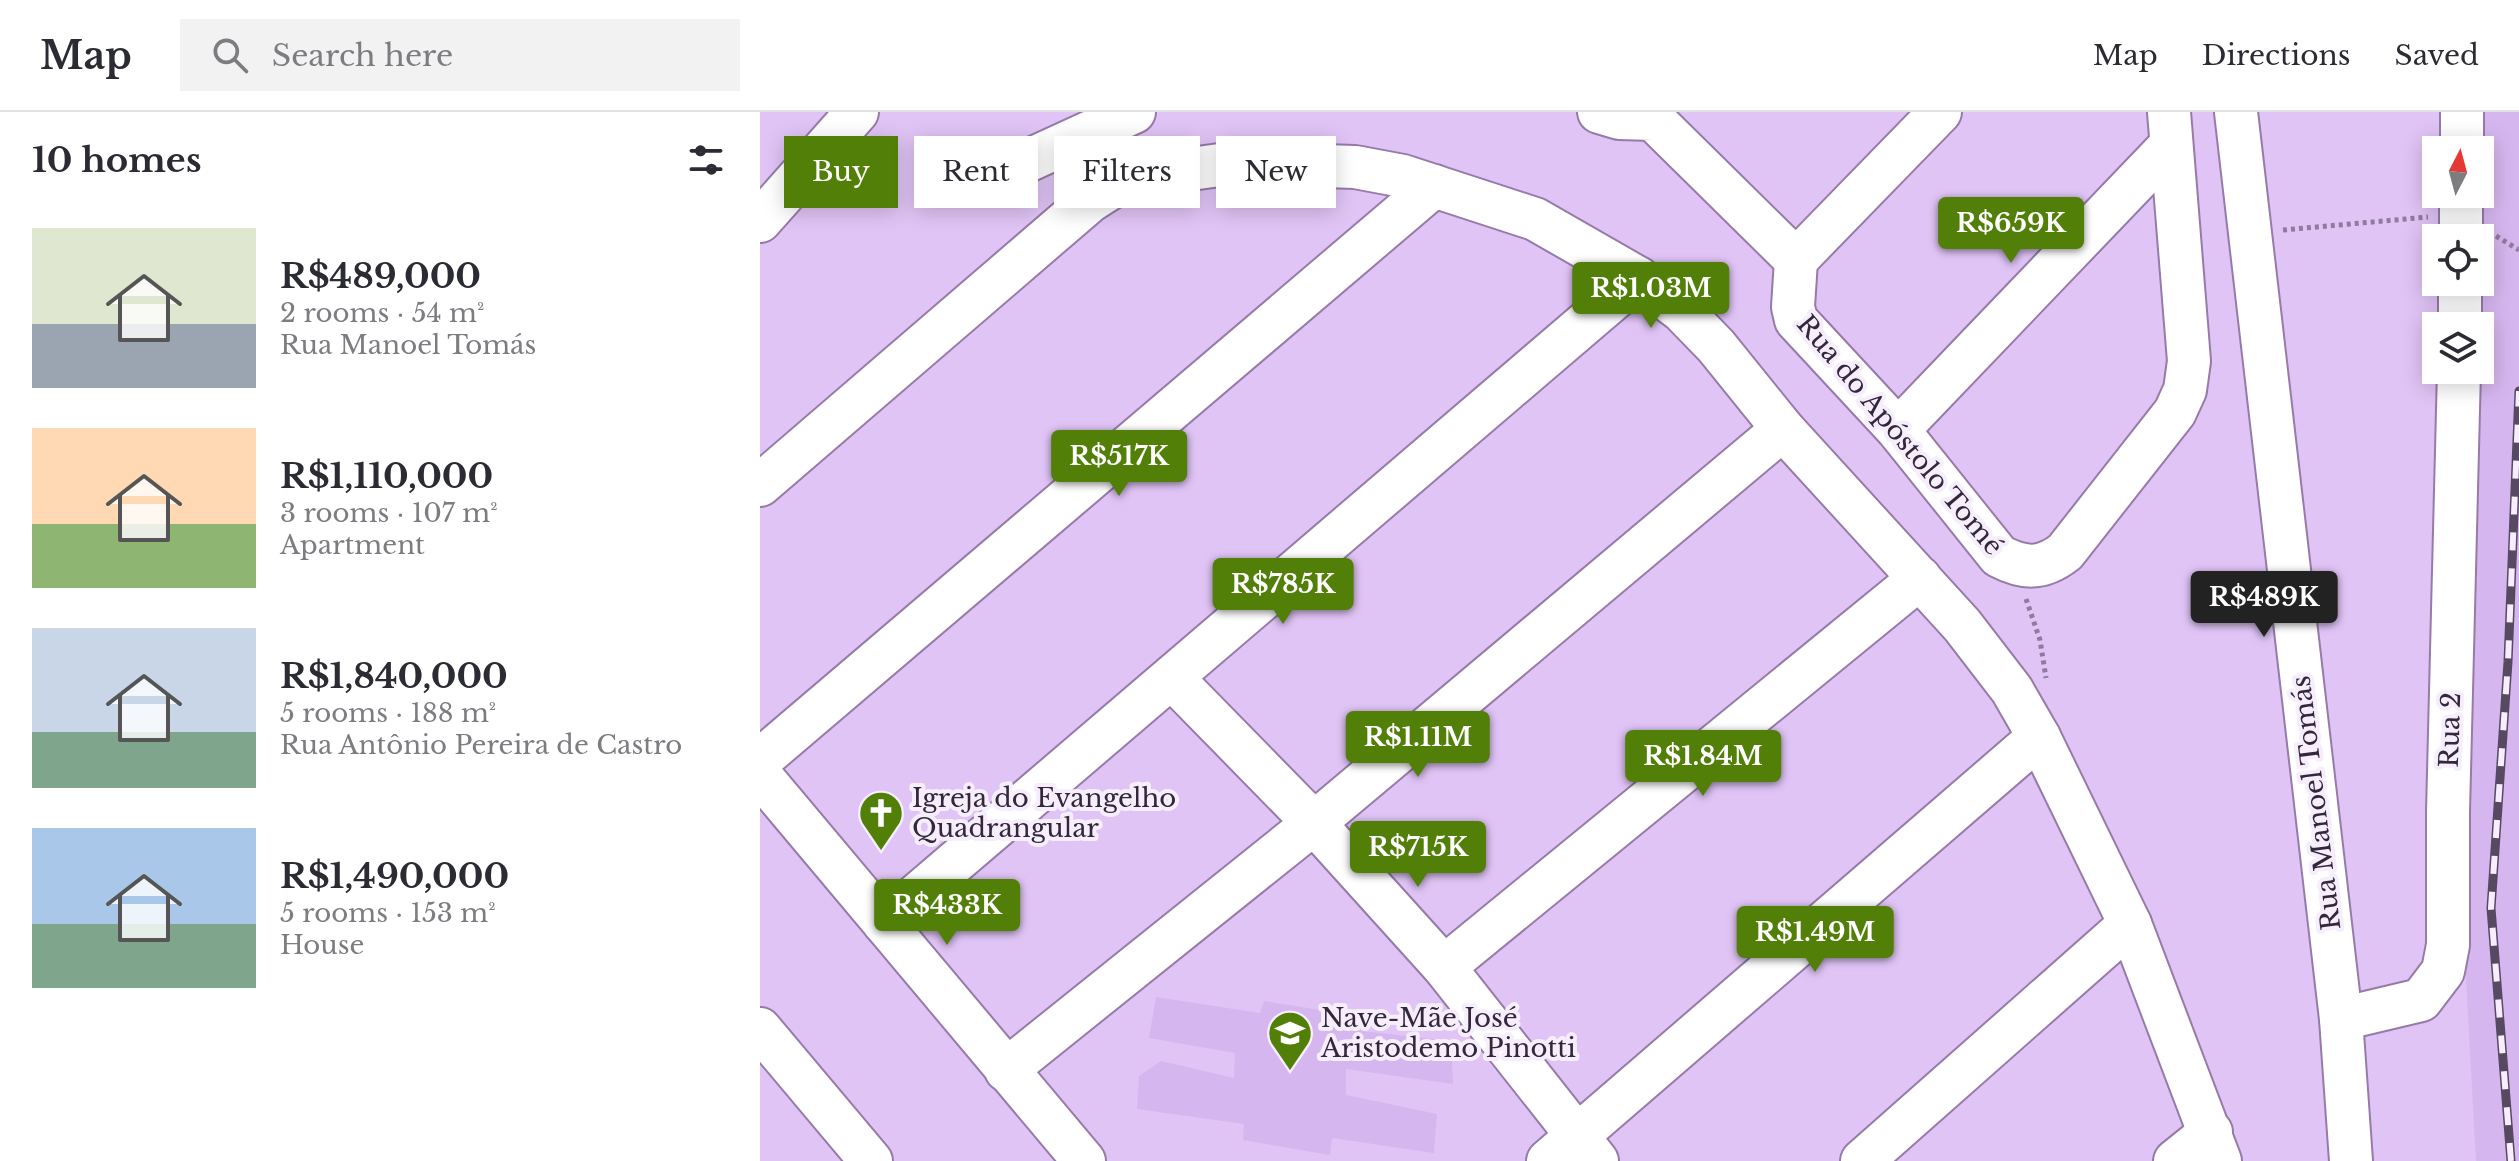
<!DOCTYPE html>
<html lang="en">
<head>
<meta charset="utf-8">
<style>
  body { margin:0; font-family:"Libre Baskerville",serif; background:#f2f2f3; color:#2b2b33; height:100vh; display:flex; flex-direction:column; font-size:30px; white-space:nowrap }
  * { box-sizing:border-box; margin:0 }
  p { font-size:26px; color:#7c7c81 }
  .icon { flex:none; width:44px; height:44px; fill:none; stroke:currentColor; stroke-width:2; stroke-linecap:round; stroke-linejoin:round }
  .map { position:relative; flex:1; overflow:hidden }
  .panel { display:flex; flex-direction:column; background:#fff; width:760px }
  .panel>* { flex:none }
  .banner { position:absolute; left:24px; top:24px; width:760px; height:72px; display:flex; gap:16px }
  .needle { width:52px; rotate:6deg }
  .controls { position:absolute; left:1662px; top:24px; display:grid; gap:16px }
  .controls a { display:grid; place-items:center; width:72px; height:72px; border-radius:0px; background:#fff; box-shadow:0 4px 20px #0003; font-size:40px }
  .price { position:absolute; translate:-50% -68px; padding:0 18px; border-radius:8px; background:#527f07; color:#fff; font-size:26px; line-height:52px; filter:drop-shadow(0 2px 4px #0008) }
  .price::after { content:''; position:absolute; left:50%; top:48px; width:24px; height:18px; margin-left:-12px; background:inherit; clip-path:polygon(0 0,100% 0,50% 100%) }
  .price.selected { background:#222; color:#fff }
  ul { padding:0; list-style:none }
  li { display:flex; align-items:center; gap:24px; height:200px; padding:0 32px }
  li span { display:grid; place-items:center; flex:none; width:224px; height:160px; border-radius:0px; color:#555 }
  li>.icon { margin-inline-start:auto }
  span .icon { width:96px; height:96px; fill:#fffc; stroke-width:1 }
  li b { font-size:34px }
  h2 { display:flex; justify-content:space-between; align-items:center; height:96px; padding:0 32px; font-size:34px }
  .pill { padding:0 28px; border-radius:0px; background:#fff; box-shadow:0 4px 20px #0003; font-size:28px; line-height:72px }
  .pill.selected { background:#527f07; color:#fff }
  header { display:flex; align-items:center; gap:48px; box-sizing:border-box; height:112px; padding:0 40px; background:#fff; border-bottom:2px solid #e1e1e2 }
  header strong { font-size:38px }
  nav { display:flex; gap:44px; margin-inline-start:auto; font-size:28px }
  .search { width:560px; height:72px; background:#f2f2f3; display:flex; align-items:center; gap:20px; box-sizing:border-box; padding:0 28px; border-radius:0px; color:#7c7c81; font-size:30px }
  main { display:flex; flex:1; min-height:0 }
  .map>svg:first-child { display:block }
  .built { fill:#d6b6ee }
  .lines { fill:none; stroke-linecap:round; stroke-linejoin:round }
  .minor-casing { stroke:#967ba9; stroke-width:46 }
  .path { stroke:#8f7b9f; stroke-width:5; stroke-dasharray:4 4; stroke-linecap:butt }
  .minor { stroke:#fff; stroke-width:42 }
  .rail-casing { stroke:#574962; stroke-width:9 }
  .rail { stroke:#f6eefd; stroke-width:6; stroke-dasharray:18; stroke-linecap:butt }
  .labels { text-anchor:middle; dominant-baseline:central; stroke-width:8; stroke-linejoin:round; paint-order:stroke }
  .street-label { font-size:26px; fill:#33283b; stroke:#f6eefd }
  .poi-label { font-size:26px; fill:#33283b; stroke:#f6eefd; text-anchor:start }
</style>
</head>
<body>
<header>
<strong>Map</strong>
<div class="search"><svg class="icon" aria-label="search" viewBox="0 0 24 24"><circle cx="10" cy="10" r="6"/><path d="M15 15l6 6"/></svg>Search here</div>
<nav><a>Map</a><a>Directions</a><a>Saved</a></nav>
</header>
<main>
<section class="panel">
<h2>10 homes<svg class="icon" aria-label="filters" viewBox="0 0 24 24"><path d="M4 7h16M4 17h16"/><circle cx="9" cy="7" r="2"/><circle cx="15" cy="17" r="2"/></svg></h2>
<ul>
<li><span style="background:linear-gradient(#dfe7d0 60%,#9aa5b1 0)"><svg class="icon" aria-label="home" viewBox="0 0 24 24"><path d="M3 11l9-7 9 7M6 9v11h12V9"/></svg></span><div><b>R$489,000</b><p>2 rooms · 54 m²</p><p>Rua Manoel Tomás</p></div></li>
<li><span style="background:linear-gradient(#ffd9b3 60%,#8fb573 0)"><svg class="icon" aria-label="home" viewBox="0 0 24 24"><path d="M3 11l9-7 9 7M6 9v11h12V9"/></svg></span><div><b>R$1,110,000</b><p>3 rooms · 107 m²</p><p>Apartment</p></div></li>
<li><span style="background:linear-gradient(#c9d6e8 65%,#7fa58c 0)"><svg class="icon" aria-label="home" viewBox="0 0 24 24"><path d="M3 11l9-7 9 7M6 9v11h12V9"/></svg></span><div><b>R$1,840,000</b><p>5 rooms · 188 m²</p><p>Rua Antônio Pereira de Castro</p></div></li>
<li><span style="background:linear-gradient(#a9c7e8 60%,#7fa58c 0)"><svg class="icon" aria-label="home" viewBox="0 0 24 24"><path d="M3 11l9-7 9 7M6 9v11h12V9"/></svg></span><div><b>R$1,490,000</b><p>5 rooms · 153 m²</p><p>House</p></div></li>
</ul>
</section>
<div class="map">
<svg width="1759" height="1049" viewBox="0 0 1759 1049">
  <rect width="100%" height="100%" fill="#e0c4f6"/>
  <g class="built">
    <path d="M1718,0H1759V1049H1716L1700,758L1712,258H1720Z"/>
    <path d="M396,885L500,901L504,889L597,904L593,918L691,929L693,972L586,957V983L677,1002L674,1041L572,1026L570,1043L483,1028L484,1012L377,997L379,964L401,949L474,966L475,941L389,926Z"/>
  </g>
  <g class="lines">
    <g class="minor-casing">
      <g id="minor">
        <path d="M839,0L859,6L893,7L1036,148"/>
        <path d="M1476,0L1581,907L1591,1049"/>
        <path d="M1702,38V0"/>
        <path d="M217,72L374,0"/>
        <path d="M0,109L97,0"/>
        <path d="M1701,126V82"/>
        <path d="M1036,148L1033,195L1036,208L1138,318L1239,444C1264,457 1282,458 1305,440L1415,300L1425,278L1429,249L1409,0"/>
        <path d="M1036,148L1180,0"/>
        <path d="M1700,214V170"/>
        <path d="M1138,318L1411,33"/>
        <path d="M0,373L330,89L366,66L474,51L595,55L643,64L775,107L878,166L922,199L956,234L1023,317L1202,513L1252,578L1279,625L1370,812L1460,1049"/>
        <path d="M412,566L554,711L684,855L837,1049"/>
        <path d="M0,648L674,74"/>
        <path d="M0,663L324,1049"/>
        <path d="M124,811L878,166"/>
        <path d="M684,855L1160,466"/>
        <path d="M1581,907L1661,888L1683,859L1688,833V700L1699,258"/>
        <path d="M0,917L111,1049"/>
        <path d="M246,958L554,711L1023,317"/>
        <path d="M788,1049L1279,625"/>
        <path d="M1102,1049L1370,812"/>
        <path d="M1415,1049L1451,1020"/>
      </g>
    </g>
    <g class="path">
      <path d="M1523,118L1668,105"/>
      <path d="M1736,124L1759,138"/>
      <path d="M1266,487L1280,528L1286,566"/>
    </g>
    <use href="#minor" class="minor"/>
    <g class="rail-casing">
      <path id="rail" d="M1751,1049L1731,796L1748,550L1759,279"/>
    </g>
    <use href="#rail" class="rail"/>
  </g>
  <defs>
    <g id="church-pin" transform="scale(2.3)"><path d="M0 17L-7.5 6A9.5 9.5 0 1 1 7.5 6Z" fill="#527f07" stroke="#f6eefd"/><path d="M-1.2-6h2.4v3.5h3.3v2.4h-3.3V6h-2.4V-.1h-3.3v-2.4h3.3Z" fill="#fff"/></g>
    <g id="school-pin" transform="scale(2.3)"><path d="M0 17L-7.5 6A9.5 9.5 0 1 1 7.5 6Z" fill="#527f07" stroke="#f6eefd"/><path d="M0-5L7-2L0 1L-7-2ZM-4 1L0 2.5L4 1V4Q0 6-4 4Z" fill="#fff"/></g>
  </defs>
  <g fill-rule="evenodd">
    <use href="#church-pin" x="121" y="701"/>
    <use href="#school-pin" x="530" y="921"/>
  </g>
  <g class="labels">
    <g class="street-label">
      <text transform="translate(1140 323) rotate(50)">Rua do Apóstolo Tomé</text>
      <text transform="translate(1690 618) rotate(-88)">Rua 2</text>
      <text transform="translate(1556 691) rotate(-97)">Rua Manoel Tomás</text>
    </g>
    <g class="poi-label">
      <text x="152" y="686">Igreja do Evangelho<tspan x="152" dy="30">Quadrangular</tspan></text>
      <text x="561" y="906">Nave-Mãe José<tspan x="561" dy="30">Aristodemo Pinotti</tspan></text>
    </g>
  </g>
</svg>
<div class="controls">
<a><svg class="needle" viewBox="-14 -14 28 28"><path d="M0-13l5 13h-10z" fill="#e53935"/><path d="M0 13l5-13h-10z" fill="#7c7c81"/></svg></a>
<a><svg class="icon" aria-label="locate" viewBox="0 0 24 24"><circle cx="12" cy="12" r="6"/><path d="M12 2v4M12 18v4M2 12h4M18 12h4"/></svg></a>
<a><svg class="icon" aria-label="layers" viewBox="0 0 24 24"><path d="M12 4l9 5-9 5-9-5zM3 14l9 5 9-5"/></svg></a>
</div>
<b class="price" style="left:1251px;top:153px">R$659K</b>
<b class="price" style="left:891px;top:218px">R$1.03M</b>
<b class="price" style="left:359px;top:386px">R$517K</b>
<b class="price" style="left:523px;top:514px">R$785K</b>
<b class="price selected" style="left:1504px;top:527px">R$489K</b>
<b class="price" style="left:658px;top:667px">R$1.11M</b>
<b class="price" style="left:943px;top:686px">R$1.84M</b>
<b class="price" style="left:658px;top:777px">R$715K</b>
<b class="price" style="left:187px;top:835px">R$433K</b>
<b class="price" style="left:1055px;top:862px">R$1.49M</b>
<div class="banner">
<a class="pill selected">Buy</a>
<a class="pill">Rent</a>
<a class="pill">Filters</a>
<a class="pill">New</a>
</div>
</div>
</main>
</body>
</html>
